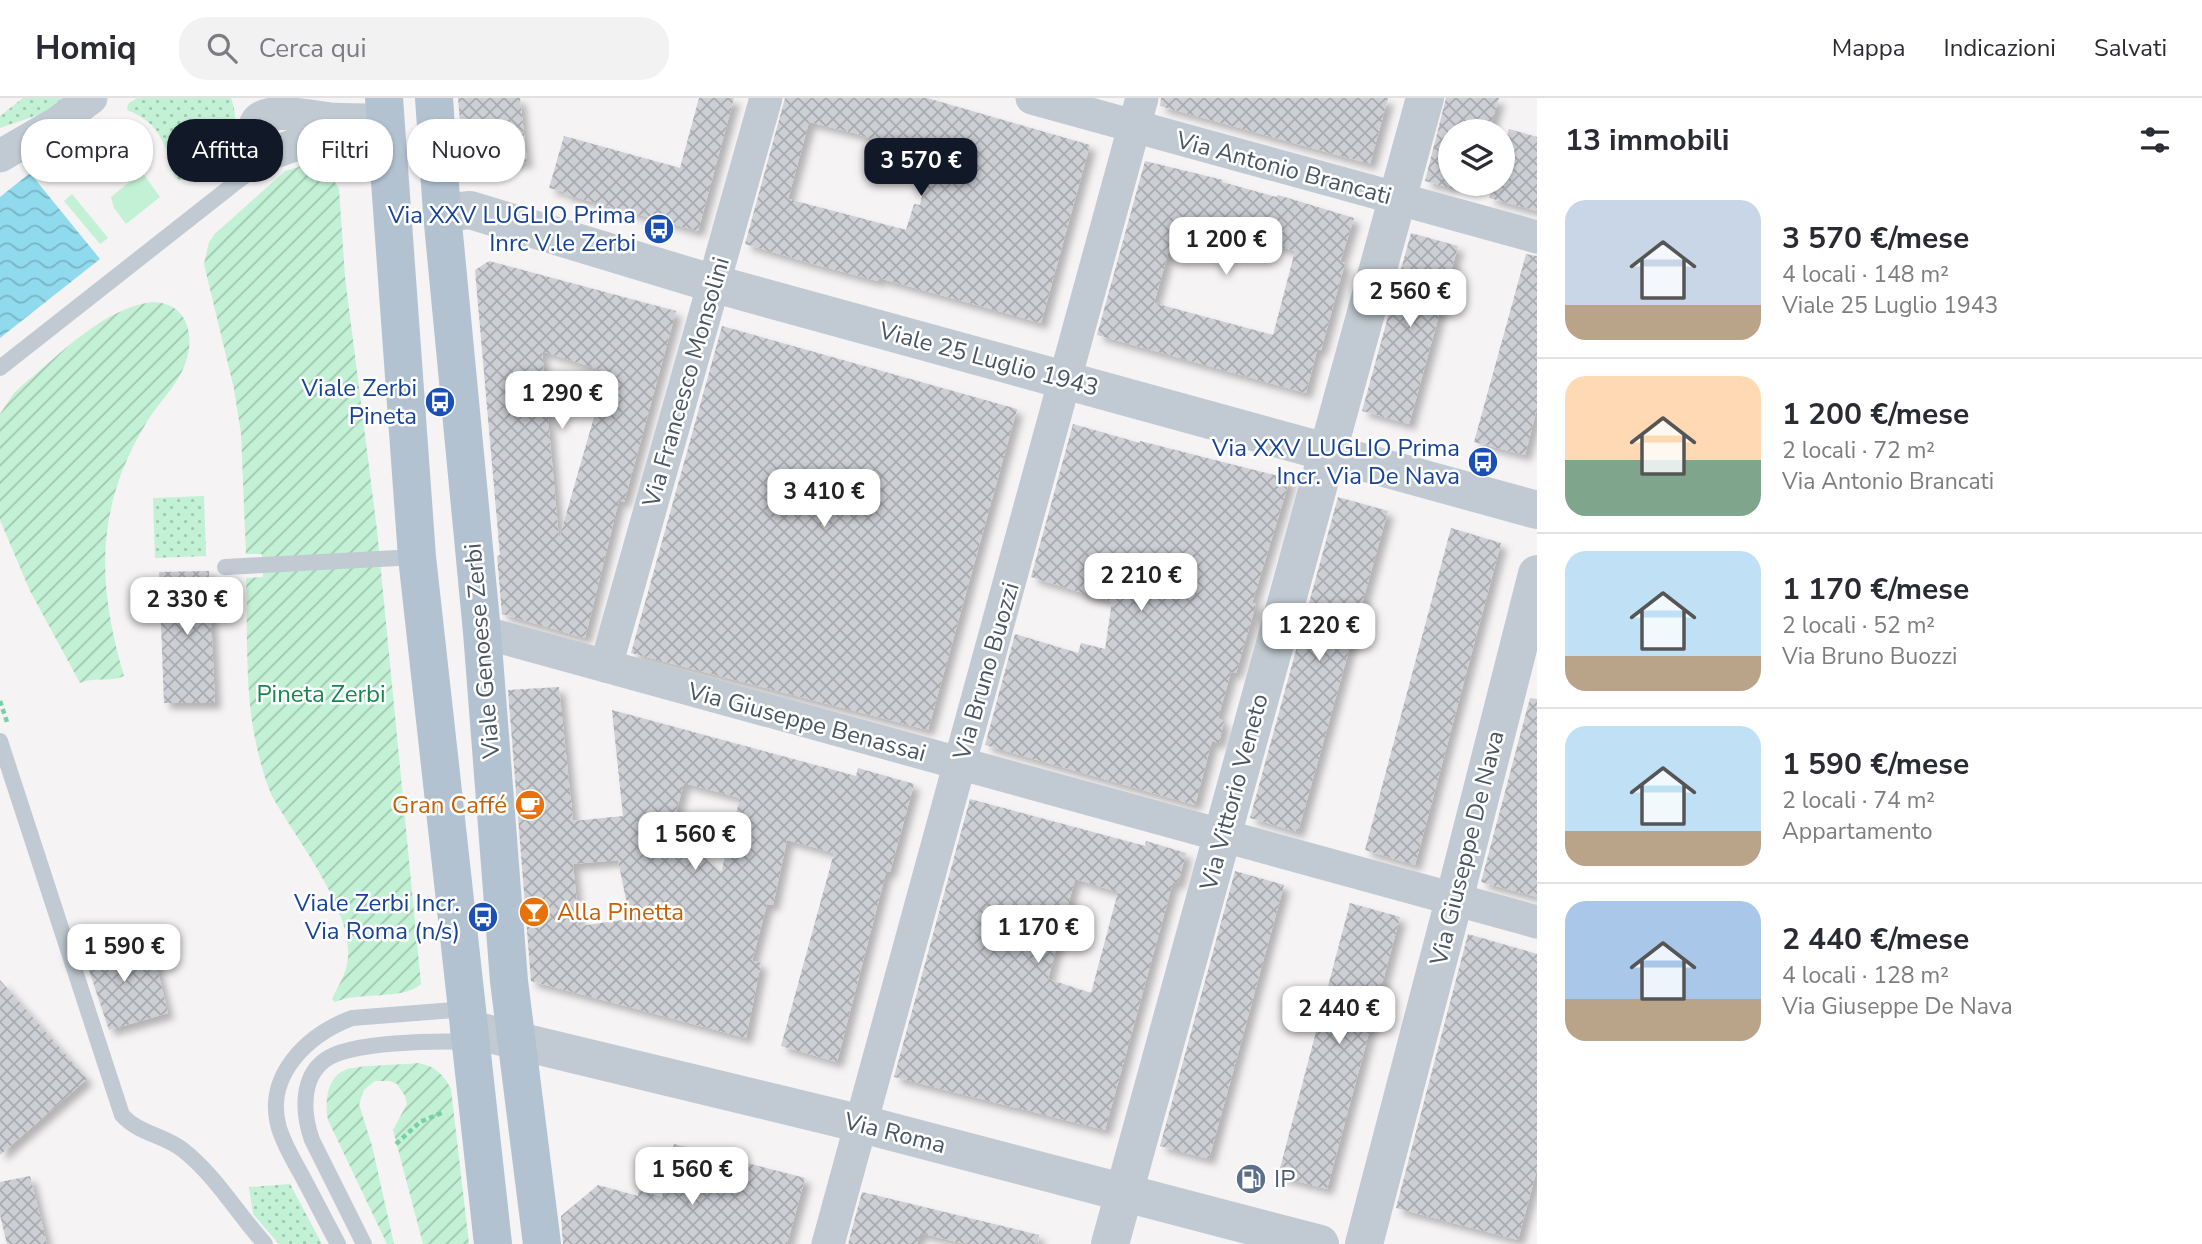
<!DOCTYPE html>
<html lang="it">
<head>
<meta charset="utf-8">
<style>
  body { margin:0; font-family:"Nunito Sans",sans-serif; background:#f2f2f3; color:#2b2b33; height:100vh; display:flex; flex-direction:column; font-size:26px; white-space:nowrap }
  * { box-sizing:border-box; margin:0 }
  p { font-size:23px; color:#7c7c81 }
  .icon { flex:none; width:38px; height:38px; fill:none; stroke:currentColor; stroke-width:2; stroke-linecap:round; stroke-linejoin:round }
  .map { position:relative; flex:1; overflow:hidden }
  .panel { display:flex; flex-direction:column; background:#fff; width:665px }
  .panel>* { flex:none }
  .banner { position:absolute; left:21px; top:21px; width:665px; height:63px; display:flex; gap:14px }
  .tools { position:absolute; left:1438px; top:21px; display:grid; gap:14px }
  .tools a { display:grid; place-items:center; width:77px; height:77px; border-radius:50%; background:#fff; box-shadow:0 2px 5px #0004; font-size:35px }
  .price { position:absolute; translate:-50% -60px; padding:0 16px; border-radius:14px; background:#fff; color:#222; font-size:23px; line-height:46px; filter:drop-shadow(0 2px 4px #0008) }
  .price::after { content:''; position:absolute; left:50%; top:42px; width:21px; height:16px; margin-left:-10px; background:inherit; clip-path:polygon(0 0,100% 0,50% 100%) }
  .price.selected { background:#111827; color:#fff }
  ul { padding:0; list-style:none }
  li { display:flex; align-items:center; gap:21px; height:175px; padding:0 28px }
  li+li { border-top:2px solid #e1e1e2 }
  li span { display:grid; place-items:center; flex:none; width:196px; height:140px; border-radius:21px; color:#555 }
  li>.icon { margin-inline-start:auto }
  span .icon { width:84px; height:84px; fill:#fffc; stroke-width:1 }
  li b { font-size:30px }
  h2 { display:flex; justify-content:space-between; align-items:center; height:84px; padding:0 28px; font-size:30px }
  .tag { padding:0 24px; border-radius:28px; background:#fff; box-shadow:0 2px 5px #0004; font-size:24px; line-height:63px }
  .tag.selected { background:#111827; color:#fff }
  header { display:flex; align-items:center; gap:42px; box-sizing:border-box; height:98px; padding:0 35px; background:#fff; border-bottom:2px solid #e1e1e2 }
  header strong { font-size:33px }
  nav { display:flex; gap:38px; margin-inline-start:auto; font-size:24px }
  .search { width:490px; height:63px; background:#f2f2f3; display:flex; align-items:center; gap:18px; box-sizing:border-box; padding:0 24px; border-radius:28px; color:#7c7c81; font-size:26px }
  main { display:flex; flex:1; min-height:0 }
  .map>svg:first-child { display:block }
  .grass { fill:url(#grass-dots) }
  .park { fill:#c3f1d5 }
  .garden { fill:url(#garden-furrows) }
  .water { fill:url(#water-waves) }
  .building { fill:url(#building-cross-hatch); fill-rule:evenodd; filter:url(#shadow) }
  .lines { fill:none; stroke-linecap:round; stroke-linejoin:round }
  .path { stroke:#7ad0a6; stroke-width:4.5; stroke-dasharray:5 3.5; stroke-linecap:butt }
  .service { stroke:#c1cad2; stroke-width:16 }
  .minor { stroke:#c1cad2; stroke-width:33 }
  .tertiary { stroke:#c1cad2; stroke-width:38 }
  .primary { stroke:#b3c2d1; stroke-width:38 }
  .labels { text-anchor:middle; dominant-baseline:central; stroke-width:5; stroke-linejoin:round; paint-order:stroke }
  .street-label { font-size:24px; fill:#4a5661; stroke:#fff }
  .transit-label { font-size:24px; fill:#164399; stroke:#fff; text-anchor:end }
  .park-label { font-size:24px; fill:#17864f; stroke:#fff }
  .food-label { font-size:24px; fill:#c56008; stroke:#fff; text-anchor:end }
  .service-label { font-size:24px; fill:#4e5e75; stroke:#fff; text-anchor:start }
</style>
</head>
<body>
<header>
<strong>Homiq</strong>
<div class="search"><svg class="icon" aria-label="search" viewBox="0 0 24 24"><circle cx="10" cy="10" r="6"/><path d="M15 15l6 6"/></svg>Cerca qui</div>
<nav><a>Mappa</a><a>Indicazioni</a><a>Salvati</a></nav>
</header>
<main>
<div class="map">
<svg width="1537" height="1146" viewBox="0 0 1537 1146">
  <defs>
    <pattern id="grass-dots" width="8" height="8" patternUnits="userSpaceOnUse" patternTransform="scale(1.75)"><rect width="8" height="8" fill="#c3f1d5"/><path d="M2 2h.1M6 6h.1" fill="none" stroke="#a0c6b0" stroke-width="1.8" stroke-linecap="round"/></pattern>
    <pattern id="garden-furrows" width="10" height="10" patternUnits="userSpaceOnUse" patternTransform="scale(1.75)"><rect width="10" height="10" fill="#c3f1d5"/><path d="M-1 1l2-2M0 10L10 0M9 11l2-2" fill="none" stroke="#a0c6b0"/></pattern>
    <pattern id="water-waves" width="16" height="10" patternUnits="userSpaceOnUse" patternTransform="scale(1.75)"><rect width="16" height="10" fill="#90daee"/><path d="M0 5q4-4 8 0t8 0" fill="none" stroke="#78b4c4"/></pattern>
    <pattern id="building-cross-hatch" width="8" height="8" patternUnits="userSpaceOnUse" patternTransform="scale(1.75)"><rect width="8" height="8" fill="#cdcfd5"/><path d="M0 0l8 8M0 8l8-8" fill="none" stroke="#a8abb0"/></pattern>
    <filter id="shadow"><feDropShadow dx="6" dy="6" stdDeviation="3.5" flood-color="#0004"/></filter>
  </defs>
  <rect width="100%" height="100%" fill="#f5f3f3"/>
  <g class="grass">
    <path d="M23,0H68L41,16L0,30V18Z"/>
    <path d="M137,0H231C246,44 217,58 186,81L180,82L175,79C165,47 161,25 127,12L128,6Z"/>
    <path d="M204,398L206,458L155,460L153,400Z"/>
    <path d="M290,1086L322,1146H279L253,1116L249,1089Z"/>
  </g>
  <g class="park">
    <path d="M104,25L112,26L126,44L79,80L64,58Z"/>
    <path d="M142,74L160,99L126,126L114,110L111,99Z"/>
    <path d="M72,96L108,140L100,146L64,103Z"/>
  </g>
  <g class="garden">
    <path d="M305,67L314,68L330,76L339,91L345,179L377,432L421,886C402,903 359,893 335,904L332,901C337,890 345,878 347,866C358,817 295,740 272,698C267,687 263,674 260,662C244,604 248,540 246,480L263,479L262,456H246L241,335L234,291L204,166L209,144L215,136L285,73Z"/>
    <path d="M152,204C179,204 192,224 189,250C185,282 161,300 145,327C95,410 97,487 124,578C108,585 98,578 80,585L30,493L0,422V316L14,295L25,285C62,255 102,211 152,204Z"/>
    <path d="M418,965C435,968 444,977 451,991L469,1146H423L393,1032L407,1006L405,998L397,986L390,983H375L364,992L359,1006L372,1048L394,1146H387L328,1022C325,1005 326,980 345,972C356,967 403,967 418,965Z"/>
  </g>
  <path class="water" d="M30,75L100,161L0,240V99Z"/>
  <g class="building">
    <path d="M458,0H520L527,64L464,71Z"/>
    <path d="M699,0H734L698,133L564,96L565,94L549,90L564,38L680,70Z"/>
    <path d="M785,0H927L1090,47L1041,225L879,180L878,183L817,167L745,146ZM809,24L854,35L931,60L920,107L914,106L906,132L788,101Z"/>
    <path d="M1161,0H1388L1370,66L1160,8Z"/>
    <path d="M1446,0H1499L1489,33H1451V90L1425,83Z"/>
    <path d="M1509,31L1537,39V113L1489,100L1493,86H1503V51Z"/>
    <path d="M1145,63L1223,82L1222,84L1276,99L1278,97L1354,120L1340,164L1345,165L1321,252H1317L1306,295L1097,237ZM1178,120L1295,153L1273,237L1154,205Z"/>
    <path d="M1411,135L1458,148L1409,326L1362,313Z"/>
    <path d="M1526,156L1537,158V311L1525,357L1474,344Z"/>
    <path d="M489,163L676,213L624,404L619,402L585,540L502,516L497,458L500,457L475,172ZM542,253L607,274L559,441L548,320Z"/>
    <path d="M722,228L1017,311L928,632L631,555Z"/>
    <path d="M1073,326L1140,345V343L1290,381L1252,505L1256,506L1236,575L1231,574L1218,620L1224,623L1219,645L1212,643L1195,707L985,647L1015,536L1078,555L1081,545L1105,551L1112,504L1031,479Z"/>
    <path d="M1338,399L1388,413L1298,734L1250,720Z"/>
    <path d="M1451,430L1501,445L1415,767L1365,752Z"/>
    <path d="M209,473L215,605H164L159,474Z"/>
    <path d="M559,589L573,723L623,718L612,612L856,678L858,670L914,686L890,774H886L837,964L781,948L834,755L787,742L773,807L767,806L752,863L761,865L746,940L531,883L508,592ZM684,685L740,700L721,775L672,729ZM618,762L630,821L579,828L573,766Z"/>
    <path d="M1530,600L1537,601V799L1481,784Z"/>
    <path d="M970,701L1145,748L1146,743L1186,755L1178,785L1173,784L1105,1032L894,979ZM1075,781L1118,794L1091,895L1048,881Z"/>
    <path d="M1235,773L1284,787L1209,1061L1160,1048Z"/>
    <path d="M1350,805L1400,819L1327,1091L1278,1078Z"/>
    <path d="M1468,836L1537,856V1071L1518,1142L1396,1110Z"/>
    <path d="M78,839L155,862L168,915L109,932Z"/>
    <path d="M0,882L87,981L0,1057Z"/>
    <path d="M674,1046L805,1080L787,1146H563L561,1118L598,1087L638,1098L639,1092L662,1099Z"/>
    <path d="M30,1078L47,1146H7L0,1117V1084Z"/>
    <path d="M862,1094L1039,1137L1038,1146H965L920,1135L917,1146H848Z"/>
  </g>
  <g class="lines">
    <g class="path">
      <path d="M0,603L7,624"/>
      <path d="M396,1046L420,1024L444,1014"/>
    </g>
    <g class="service">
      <path d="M254,41L249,66L239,82L279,54"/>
      <path d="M0,270L239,82"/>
      <path d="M225,469L417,459"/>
      <path d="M0,643L122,1017C139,1036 164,1037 183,1052C216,1078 237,1115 265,1146"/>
      <path d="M338,1146C325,1122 313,1098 300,1074C292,1060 284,1046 279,1030C264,978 307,937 352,920L467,911"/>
      <path d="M364,1146L312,1042C303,1017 300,980 325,962C350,943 437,943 470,944"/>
    </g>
    <g class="minor">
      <path d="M1032,0L1537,139"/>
      <path d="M385,22C367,22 348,22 330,21C310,19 236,0 259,46L275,54L306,43L318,42L386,46"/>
      <path d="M0,58L57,25L91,0"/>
      <path d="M482,534L1537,824"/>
      <path d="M606,568L766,0"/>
      <path d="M828,1146L1142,0"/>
    </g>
    <g class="tertiary">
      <path d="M442,115L470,112L715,186L1537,412"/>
      <path d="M469,931L862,1026L1320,1146"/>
      <path d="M1110,1146L1425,0"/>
      <path d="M1364,1146L1454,802L1537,476"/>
    </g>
    <g class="primary">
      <path d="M384,0L417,459L493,1146"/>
      <path d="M434,0L442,115L482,534L509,883L542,1146"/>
    </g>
  </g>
  <defs>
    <g id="bus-disc" transform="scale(1.575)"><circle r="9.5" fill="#1a4fb4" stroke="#fff"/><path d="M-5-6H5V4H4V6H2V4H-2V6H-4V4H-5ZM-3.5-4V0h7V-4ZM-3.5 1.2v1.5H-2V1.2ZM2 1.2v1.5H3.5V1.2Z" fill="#fff"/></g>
    <g id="cafe-disc" transform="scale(1.575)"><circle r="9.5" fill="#e8710a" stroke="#fff"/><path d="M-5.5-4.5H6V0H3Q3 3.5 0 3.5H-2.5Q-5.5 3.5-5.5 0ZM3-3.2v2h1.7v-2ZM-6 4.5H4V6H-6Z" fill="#fff"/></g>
    <g id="bar-disc" transform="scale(1.575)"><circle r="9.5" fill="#e8710a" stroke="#fff"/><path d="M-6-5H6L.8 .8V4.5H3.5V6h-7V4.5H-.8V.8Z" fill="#fff"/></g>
    <g id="fuel-disc" transform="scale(1.575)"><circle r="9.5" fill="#5c6f8a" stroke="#fff"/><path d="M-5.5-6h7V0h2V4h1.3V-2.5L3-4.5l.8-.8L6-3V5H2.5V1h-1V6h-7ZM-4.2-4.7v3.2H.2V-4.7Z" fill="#fff"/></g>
  </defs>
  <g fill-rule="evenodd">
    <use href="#bus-disc" x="659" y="131"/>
    <use href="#bus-disc" x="440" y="304"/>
    <use href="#bus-disc" x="1483" y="364"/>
    <use href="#cafe-disc" x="530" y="707"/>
    <use href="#bar-disc" x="534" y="814"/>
    <use href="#bus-disc" x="483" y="819"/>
    <use href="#fuel-disc" x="1251" y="1081"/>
  </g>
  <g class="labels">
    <g class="street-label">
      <text transform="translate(1284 70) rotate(15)">Via Antonio Brancati</text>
      <text transform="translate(989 261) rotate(15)">Viale 25 Luglio 1943</text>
      <text transform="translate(686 284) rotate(-74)">Via Francesco Monsolini</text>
      <text transform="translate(482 553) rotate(-95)">Viale Genoese Zerbi</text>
      <text transform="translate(986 573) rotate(-74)">Via Bruno Buozzi</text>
      <text transform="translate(807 624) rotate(15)">Via Giuseppe Benassai</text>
      <text transform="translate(1234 694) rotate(-75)">Via Vittorio Veneto</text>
      <text transform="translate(1467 750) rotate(-76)">Via Giuseppe De Nava</text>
      <text transform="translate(895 1035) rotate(14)">Via Roma</text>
    </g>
    <g class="transit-label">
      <text x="636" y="117">Via XXV LUGLIO Prima<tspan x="636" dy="28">Inrc V.le Zerbi</tspan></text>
      <text x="417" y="290">Viale Zerbi<tspan x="417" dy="28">Pineta</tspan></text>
      <text x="1460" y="350">Via XXV LUGLIO Prima<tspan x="1460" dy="28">Incr. Via De Nava</tspan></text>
      <text x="460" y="805">Viale Zerbi Incr.<tspan x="460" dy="28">Via Roma (n/s)</tspan></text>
    </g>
    <g class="park-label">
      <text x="321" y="596">Pineta Zerbi</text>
    </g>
    <g class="food-label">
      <text x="507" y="707">Gran Caffé</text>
      <text x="557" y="814" text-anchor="start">Alla Pinetta</text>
    </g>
    <g class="service-label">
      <text x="1274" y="1081">IP</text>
    </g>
  </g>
</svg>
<div class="tools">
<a><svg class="icon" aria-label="layers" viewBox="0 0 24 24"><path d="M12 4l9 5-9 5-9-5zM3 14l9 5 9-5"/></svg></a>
</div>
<b class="price selected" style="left:921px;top:100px">3 570 €</b>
<b class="price" style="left:1226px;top:179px">1 200 €</b>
<b class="price" style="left:1410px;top:231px">2 560 €</b>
<b class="price" style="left:562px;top:333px">1 290 €</b>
<b class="price" style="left:824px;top:431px">3 410 €</b>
<b class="price" style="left:1141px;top:515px">2 210 €</b>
<b class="price" style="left:187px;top:539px">2 330 €</b>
<b class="price" style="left:1319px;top:565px">1 220 €</b>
<b class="price" style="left:695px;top:774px">1 560 €</b>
<b class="price" style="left:1038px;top:867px">1 170 €</b>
<b class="price" style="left:124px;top:886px">1 590 €</b>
<b class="price" style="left:1339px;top:948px">2 440 €</b>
<b class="price" style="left:692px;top:1109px">1 560 €</b>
<div class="banner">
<a class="tag">Compra</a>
<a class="tag selected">Affitta</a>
<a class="tag">Filtri</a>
<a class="tag">Nuovo</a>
</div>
</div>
<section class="panel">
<h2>13 immobili<svg class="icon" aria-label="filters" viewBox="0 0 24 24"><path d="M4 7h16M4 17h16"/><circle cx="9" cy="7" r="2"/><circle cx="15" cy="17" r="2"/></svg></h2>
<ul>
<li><span style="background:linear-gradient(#c9d6e8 75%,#b9a48a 0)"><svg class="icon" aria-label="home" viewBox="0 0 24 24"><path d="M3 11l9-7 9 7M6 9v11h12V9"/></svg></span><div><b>3 570 €/mese</b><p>4 locali · 148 m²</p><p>Viale 25 Luglio 1943</p></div></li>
<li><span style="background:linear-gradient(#ffd9b3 60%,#7fa58c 0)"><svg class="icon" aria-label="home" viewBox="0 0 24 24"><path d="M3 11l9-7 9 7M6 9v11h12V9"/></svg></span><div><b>1 200 €/mese</b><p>2 locali · 72 m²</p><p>Via Antonio Brancati</p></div></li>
<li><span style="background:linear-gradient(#bfe0f5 75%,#b9a48a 0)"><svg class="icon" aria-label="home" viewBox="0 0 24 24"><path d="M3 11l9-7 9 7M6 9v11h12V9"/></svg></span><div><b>1 170 €/mese</b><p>2 locali · 52 m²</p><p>Via Bruno Buozzi</p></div></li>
<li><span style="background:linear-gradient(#bfe0f5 75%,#b9a48a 0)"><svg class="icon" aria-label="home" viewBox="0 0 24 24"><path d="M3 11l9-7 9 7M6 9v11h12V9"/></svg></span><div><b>1 590 €/mese</b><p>2 locali · 74 m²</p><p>Appartamento</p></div></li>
<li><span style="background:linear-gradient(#a9c7e8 70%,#b9a48a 0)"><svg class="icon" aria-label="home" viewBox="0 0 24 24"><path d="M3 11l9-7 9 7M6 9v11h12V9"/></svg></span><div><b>2 440 €/mese</b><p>4 locali · 128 m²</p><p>Via Giuseppe De Nava</p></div></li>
</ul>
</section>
</main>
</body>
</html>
